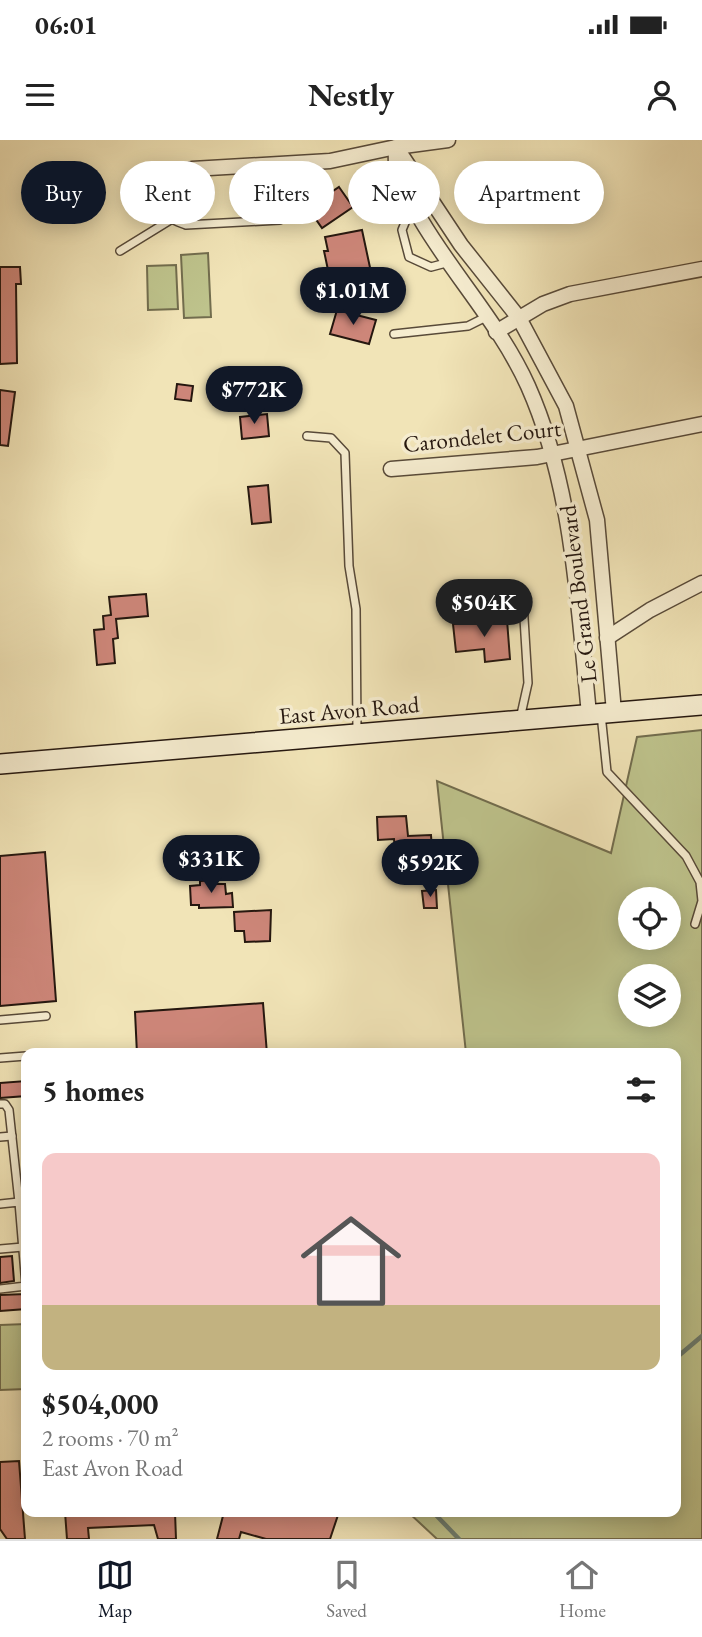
<!DOCTYPE html>
<html lang="en">
<head>
<meta charset="utf-8">
<style>
  body { margin:0; font-family:"EB Garamond",serif; background:#f6f6f6; color:#222; height:100vh; display:flex; flex-direction:column; font-size:26px; white-space:nowrap }
  * { box-sizing:border-box; margin:0 }
  p { font-size:23px; color:#767676 }
  .icon { flex:none; width:38px; height:38px; fill:none; stroke:currentColor; stroke-width:2; stroke-linecap:round; stroke-linejoin:round }
  .map { position:relative; flex:1; overflow:hidden }
  .sheet { position:absolute; left:21px; top:908px; width:660px; height:469px; display:flex; flex-direction:column; background:#fff; border-radius:14px; box-shadow:0 4px 18px #0003 }
  .sheet>* { flex:none }
  .banner { position:absolute; left:21px; top:21px; width:662px; height:63px; display:flex; gap:14px }
  .tools { position:absolute; left:618px; top:747px; display:grid; gap:14px }
  .tools a { display:grid; place-items:center; width:63px; height:63px; border-radius:50%; background:#fff; box-shadow:0 4px 18px #0003; font-size:35px }
  .price { position:absolute; translate:-50% -60px; padding:0 16px; border-radius:24px; background:#111827; color:#fff; font-size:23px; line-height:46px; filter:drop-shadow(0 2px 4px #0008) }
  .price::after { content:''; position:absolute; left:50%; top:42px; width:21px; height:16px; margin-left:-10px; background:inherit; clip-path:polygon(0 0,100% 0,50% 100%) }
  .price.active { background:#222; color:#fff }
  ul { padding:0; list-style:none }
  li { display:grid; align-content:center; gap:14px; height:371px; padding:0 21px }
  li+li { border-top:2px solid #e0e0e0 }
  li span { display:grid; place-items:center; height:217px; border-radius:14px; color:#555 }
  li>.icon { margin-inline-start:auto }
  span .icon { width:126px; height:126px; fill:#fffc; stroke-width:1 }
  li b { font-size:30px }
  h2 { display:flex; justify-content:space-between; align-items:center; height:84px; padding:0 21px; font-size:30px }
  .chip { padding:0 24px; border-radius:32px; background:#fff; box-shadow:0 4px 18px #0003; font-size:24px; line-height:63px }
  .chip.active { background:#111827; color:#fff }
  .status { display:flex; justify-content:space-between; align-items:center; height:49px; padding:0 35px; background:#fff; direction:ltr }
  .status svg { height:19px; fill:currentColor }
  header { display:flex; justify-content:space-between; align-items:center; height:91px; padding:0 21px; background:#fff; font-size:32px; font-weight:700 }
  .tab-bar { display:flex; justify-content:space-around; align-items:center; height:98px; border-top:2px solid #e0e0e0; background:#fff; font-size:19px; color:#767676 }
  .tab-bar a { display:grid; justify-items:center; gap:4px }
  .tab-bar .active { color:#111827 }
  .map>svg:first-child { display:block }
  .green { fill:#bec38c; stroke:#726d4e; stroke-width:2; fill-rule:evenodd }
  .lines { fill:none; stroke-linecap:round; stroke-linejoin:round }
  .stream { stroke:#6c7c6f; stroke-width:4.5 }
  .building { fill:#cd8679; stroke:#25170f; stroke-width:2 }
  .lane-casing { stroke:#584a39; stroke-width:10 }
  .street-casing { stroke:#584a39; stroke-width:17 }
  .secondary-casing { stroke:#25170f; stroke-width:22 }
  .lane { stroke:#f6edd0; stroke-width:7 }
  .street { stroke:#f6edd0; stroke-width:14 }
  .secondary { stroke:#f6edd0; stroke-width:19 }
  .labels { text-anchor:middle; dominant-baseline:central; stroke-width:7; stroke-linejoin:round; paint-order:stroke }
  .street-label { font-size:23px; fill:#25170f; stroke:#f6edd0 }
</style>
</head>
<body>
<div class="status"><b>06:01</b><svg viewBox="0 0 49 12"><path d="M0 12V9h3v3zM5 12V6h3v6zM10 12V3h3v9zM15 12V0h3v12zM26 1h20v11H26zM47 4h2v5h-2z"/></svg></div>
<header><svg class="icon" aria-label="menu" viewBox="0 0 24 24"><path d="M4 6h16M4 12h16M4 18h16"/></svg>Nestly<svg class="icon" aria-label="person" viewBox="0 0 24 24"><circle cx="12" cy="8" r="4"/><path d="M4 21q1-7 8-7t8 7"/></svg></header>
<div class="map">
<svg width="702" height="1399" viewBox="0 0 702 1399">
  <rect width="100%" height="100%" fill="#f1e4b7"/>
  <filter id="stains"><feTurbulence type="fractalNoise" baseFrequency=".00286" numOctaves="4"/><feColorMatrix values="0 0 0 0 .2 0 0 0 0 .09 0 0 0 0 .02 0 0 0 .5 -.17"/></filter>
  <radialGradient id="worn" r=".72"><stop offset=".6" stop-color="#630" stop-opacity="0"/><stop offset="1" stop-color="#630" stop-opacity=".3"/></radialGradient>
  <g class="green">
    <path d="M208,113L211,177L184,178L181,115Z"/>
    <path d="M176,125L178,169L148,170L147,126Z"/>
    <path d="M702,590V1399H437L408,1372H676V914L466,913L437,641L611,713L637,597ZM630,760H668V798H630ZM630,836H668V875H630Z"/>
    <path d="M26,1184V1249L0,1250V1185Z"/>
  </g>
  <g class="lines">
    <g class="stream">
      <path d="M676,1218L702,1196"/>
      <path d="M433,1372L459,1399"/>
    </g>
  </g>
  <g class="building">
    <path d="M339,47L353,67L322,88L308,68Z"/>
    <path d="M362,90L375,151L338,159L336,149H332L324,111H328L325,97Z"/>
    <path d="M0,127H20L21,144H16L17,223L0,224Z"/>
    <path d="M337,170L376,180L369,204L330,194Z"/>
    <path d="M177,244L193,246L191,261L175,259Z"/>
    <path d="M0,250L15,252L8,306L0,305Z"/>
    <path d="M267,274L269,296L242,299L240,277Z"/>
    <path d="M268,345L271,382L252,384L248,347Z"/>
    <path d="M146,454L148,476L116,479L118,498L113,499L115,523L97,525L94,490L104,489L103,476L111,475L109,457Z"/>
    <path d="M507,480L510,519L485,522L484,509L456,512L453,484Z"/>
    <path d="M406,676L408,696L431,695L432,710H422L423,722L407,723V711L395,712L394,699L378,700L377,677Z"/>
    <path d="M45,712L56,861L0,866V716Z"/>
    <path d="M215,740V744H225L226,754L232,753L233,767L199,768V765H191L190,746L200,745V741Z"/>
    <path d="M436,750L437,768H424L422,751Z"/>
    <path d="M271,770L270,801L245,802L244,791H235L234,772Z"/>
    <path d="M263,863L267,914H137L135,872Z"/>
    <path d="M26,941V956L0,958V943Z"/>
    <path d="M12,1116L14,1141L0,1143V1117Z"/>
    <path d="M26,1154V1169L0,1171V1155Z"/>
    <path d="M19,1321L25,1399H7L0,1389V1322Z"/>
    <path d="M65,1372H175L176,1399H158L154,1385L88,1388L89,1399H67Z"/>
    <path d="M224,1372H339L330,1399H266L241,1392L239,1399H217Z"/>
  </g>
  <g class="lines">
    <g class="lane-casing">
      <g id="lane">
        <path d="M192,29C170,30 152,60 171,78C174,81 181,83 186,85L280,80"/>
        <path d="M412,66L402,90L409,117L431,127L446,123"/>
        <path d="M120,111L172,79"/>
        <path d="M394,194L468,186L486,177"/>
        <path d="M307,296L331,298L345,313L349,426L356,469L357,593"/>
        <path d="M453,467L523,462L528,543L520,579"/>
        <path d="M601,574L607,632L686,716L700,742L702,761L695,784"/>
        <path d="M0,880L46,876"/>
        <path d="M58,914H62"/>
        <path d="M0,918L26,916"/>
        <path d="M0,964H5L9,970L19,1062"/>
        <path d="M0,997L12,996"/>
        <path d="M0,1064L19,1062L26,1146L0,1149"/>
        <path d="M0,1109L23,1107"/>
      </g>
    </g>
    <g class="street-casing">
      <g id="street">
        <path d="M192,29L330,21L396,7L448,0"/>
        <path d="M496,192L543,164L570,154L702,129"/>
        <path d="M391,329L537,317L702,284"/>
        <path d="M607,498L650,470L702,443"/>
        <path d="M589,574C578,465 573,347 528,246C501,186 454,136 421,80C413,67 400,49 397,33C395,25 396,15 396,7L461,105L519,178L566,266L597,380L614,572"/>
      </g>
    </g>
    <g class="secondary-casing">
      <path id="secondary" d="M0,624L702,565"/>
    </g>
    <use href="#lane" class="lane"/>
    <use href="#street" class="street"/>
    <use href="#secondary" class="secondary"/>
  </g>
  <g class="labels">
    <g class="street-label">
      <text transform="translate(482 296) rotate(-6)">Carondelet Court</text>
      <text transform="translate(578 454) rotate(-97)">Le Grand Boulevard</text>
      <text transform="translate(349 570) rotate(-5)">East Avon Road</text>
    </g>
  </g>
  <rect width="100%" height="100%" filter="url(#stains)"/>
  <rect width="100%" height="100%" fill="url(#worn)"/>
</svg>
<div class="tools">
<a><svg class="icon" aria-label="locate" viewBox="0 0 24 24"><circle cx="12" cy="12" r="6"/><path d="M12 2v4M12 18v4M2 12h4M18 12h4"/></svg></a>
<a><svg class="icon" aria-label="layers" viewBox="0 0 24 24"><path d="M12 4l9 5-9 5-9-5zM3 14l9 5 9-5"/></svg></a>
</div>
<b class="price" style="left:353px;top:187px">$1.01M</b>
<b class="price" style="left:254px;top:286px">$772K</b>
<b class="price active" style="left:484px;top:499px">$504K</b>
<b class="price" style="left:211px;top:755px">$331K</b>
<b class="price" style="left:430px;top:759px">$592K</b>
<div class="banner">
<a class="chip active">Buy</a>
<a class="chip">Rent</a>
<a class="chip">Filters</a>
<a class="chip">New</a>
<a class="chip">Apartment</a>
</div>
<section class="sheet">
<h2>5 homes<svg class="icon" aria-label="filters" viewBox="0 0 24 24"><path d="M4 7h16M4 17h16"/><circle cx="9" cy="7" r="2"/><circle cx="15" cy="17" r="2"/></svg></h2>
<ul>
<li><span style="background:linear-gradient(#f6c9c9 70%,#c2b280 0)"><svg class="icon" aria-label="home" viewBox="0 0 24 24"><path d="M3 11l9-7 9 7M6 9v11h12V9"/></svg></span><div><b>$504,000</b><p>2 rooms · 70 m²</p><p>East Avon Road</p></div></li>
</ul>
</section>
</div>
<nav class="tab-bar">
<a class="active"><svg class="icon" aria-label="map" viewBox="0 0 24 24"><path d="M3 6l6-2 6 2 6-2v14l-6 2-6-2-6 2zM9 4v14M15 6v14"/></svg>Map</a>
<a><svg class="icon" aria-label="saved" viewBox="0 0 24 24"><path d="M7 4h10v16l-5-4-5 4z"/></svg>Saved</a>
<a><svg class="icon" aria-label="home" viewBox="0 0 24 24"><path d="M3 11l9-7 9 7M6 9v11h12V9"/></svg>Home</a>
</nav>
</body>
</html>
